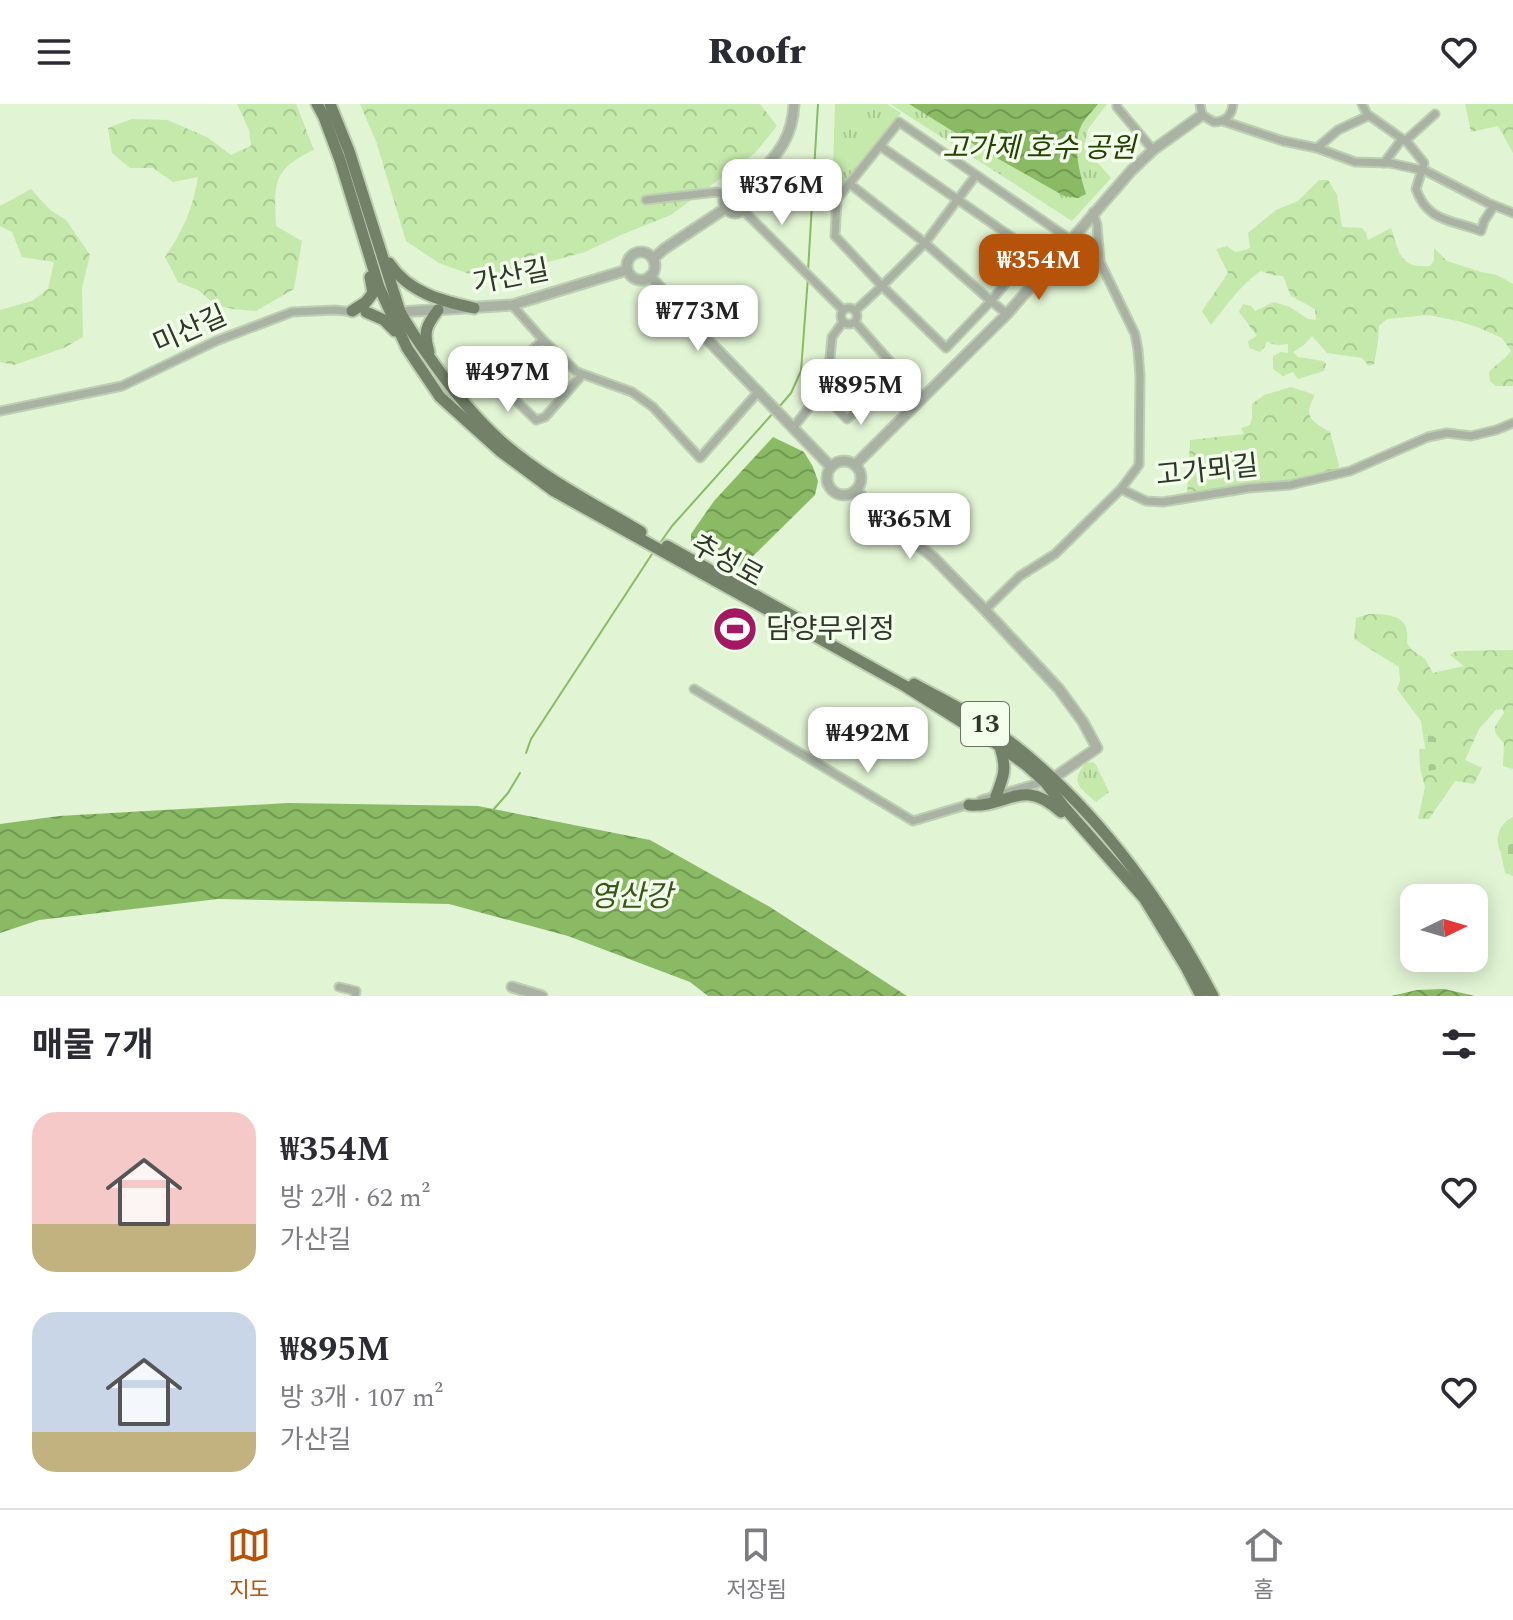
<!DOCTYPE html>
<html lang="ko">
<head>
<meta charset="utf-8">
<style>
  body { margin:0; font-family:Spectral,"Noto Sans KR",serif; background:#f2f2f3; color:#2b2b33; height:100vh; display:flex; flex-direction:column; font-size:30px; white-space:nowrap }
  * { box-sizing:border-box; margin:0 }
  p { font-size:26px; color:#7c7c81 }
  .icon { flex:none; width:44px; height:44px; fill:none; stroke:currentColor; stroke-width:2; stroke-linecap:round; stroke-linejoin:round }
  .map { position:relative; height:892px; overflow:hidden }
  .drawer { display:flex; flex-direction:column; background:#fff; flex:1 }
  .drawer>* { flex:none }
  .needle { width:52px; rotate:85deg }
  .controls { position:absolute; left:1400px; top:780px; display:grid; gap:16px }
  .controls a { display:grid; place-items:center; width:88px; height:88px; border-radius:16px; background:#fff; box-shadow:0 4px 20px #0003; font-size:40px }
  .price { position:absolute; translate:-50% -68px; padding:0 18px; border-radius:16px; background:#fff; color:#222; font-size:26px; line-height:52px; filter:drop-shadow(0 2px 4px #0008) }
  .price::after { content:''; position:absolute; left:50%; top:48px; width:24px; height:18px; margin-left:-12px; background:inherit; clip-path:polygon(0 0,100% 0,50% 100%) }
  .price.selected { background:#b45309; color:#fff }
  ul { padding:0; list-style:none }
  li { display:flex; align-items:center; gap:24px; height:200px; padding:0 32px }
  li span { display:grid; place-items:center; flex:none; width:224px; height:160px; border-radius:24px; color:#555 }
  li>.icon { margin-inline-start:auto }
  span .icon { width:96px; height:96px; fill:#fffc; stroke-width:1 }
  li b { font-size:34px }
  h2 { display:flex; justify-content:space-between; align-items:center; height:96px; padding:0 32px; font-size:34px }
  header { display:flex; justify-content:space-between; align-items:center; height:104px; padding:0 32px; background:#fff; font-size:36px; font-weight:800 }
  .menu { display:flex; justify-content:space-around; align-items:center; height:112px; border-top:2px solid #e1e1e2; background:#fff; font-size:22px; color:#7c7c81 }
  .menu a { display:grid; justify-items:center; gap:4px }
  .menu .selected { color:#b45309 }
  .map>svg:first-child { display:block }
  .grass { fill:url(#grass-tufts) }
  .forest { fill:url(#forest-crowns) }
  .cemetery { fill:url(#cemetery-stones) }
  .water { fill:url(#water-waves) }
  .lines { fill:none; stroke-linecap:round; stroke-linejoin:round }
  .stream { stroke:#8abb64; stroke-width:2 }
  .minor-casing { stroke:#bdceb2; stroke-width:11 }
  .tertiary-casing { stroke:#bdceb2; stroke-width:13 }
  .primary-casing { stroke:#bdceb2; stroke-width:15 }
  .minor { stroke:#aab2a4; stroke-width:7 }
  .tertiary { stroke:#aab2a4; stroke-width:9 }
  .primary { stroke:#728168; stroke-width:11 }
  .labels { text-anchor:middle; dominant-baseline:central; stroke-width:7; stroke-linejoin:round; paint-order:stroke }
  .shield { fill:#f3feeb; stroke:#6a7364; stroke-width:2 }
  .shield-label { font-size:26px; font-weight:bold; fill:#2f372a }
  .park-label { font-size:28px; font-style:italic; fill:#234101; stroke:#f3feeb }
  .street-label { font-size:28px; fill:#2f372a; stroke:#f3feeb }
  .poi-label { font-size:28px; fill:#2f372a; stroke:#f3feeb; text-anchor:start }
  .water-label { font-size:30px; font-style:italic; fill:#37561a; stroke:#f3feeb }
</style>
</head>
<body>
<header><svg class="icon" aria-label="menu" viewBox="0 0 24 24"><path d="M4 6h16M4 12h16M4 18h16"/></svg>Roofr<svg class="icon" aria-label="heart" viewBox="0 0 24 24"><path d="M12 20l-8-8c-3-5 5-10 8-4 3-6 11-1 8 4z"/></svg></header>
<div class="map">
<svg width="1513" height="892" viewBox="0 0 1513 892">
  <defs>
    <pattern id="grass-tufts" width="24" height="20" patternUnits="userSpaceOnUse" patternTransform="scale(2)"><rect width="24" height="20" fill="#c4e9ab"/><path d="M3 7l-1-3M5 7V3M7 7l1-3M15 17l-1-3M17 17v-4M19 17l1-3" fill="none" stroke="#a9c893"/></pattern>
    <pattern id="forest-crowns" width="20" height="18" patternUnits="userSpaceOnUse" patternTransform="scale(2)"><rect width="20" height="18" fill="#c4e9ab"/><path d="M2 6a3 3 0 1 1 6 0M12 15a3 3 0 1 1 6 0" fill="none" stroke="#a9c893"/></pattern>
    <pattern id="cemetery-stones" width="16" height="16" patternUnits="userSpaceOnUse" patternTransform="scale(2)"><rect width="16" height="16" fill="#c4e9ab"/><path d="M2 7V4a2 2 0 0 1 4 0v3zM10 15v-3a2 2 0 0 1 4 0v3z" fill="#a9c893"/></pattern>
    <pattern id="water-waves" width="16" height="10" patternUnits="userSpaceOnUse" patternTransform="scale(2)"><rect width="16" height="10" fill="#8abb64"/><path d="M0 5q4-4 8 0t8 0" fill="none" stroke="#719953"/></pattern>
  </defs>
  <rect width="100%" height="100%" fill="#e1f4d4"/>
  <g class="grass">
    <path d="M835,0H887L901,9L835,93L832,94Z"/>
    <path d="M890,0H1107L1088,25L1084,43L1111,74L1072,117Z"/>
    <path d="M1093,658L1096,661L1109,688L1096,698C1080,684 1069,678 1086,659Z"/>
  </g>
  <g class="forest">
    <path d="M237,0H296L314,46C272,65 274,80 276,122L302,137L294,185L256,207L233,205L216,201L198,186L178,178L165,153C183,127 193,104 198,73L173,78L153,64H130L112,49L108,24L132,15L167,16L207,33L231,51L251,42L249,26Z"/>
    <path d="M360,0H760L777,22L755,49L671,111L621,131L585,148L515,167L475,172L439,159L406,137L376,37Z"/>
    <path d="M1465,0H1513V49L1498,22L1471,28Z"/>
    <path d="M1319,76H1328L1337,91L1342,123L1362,124L1366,129L1368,136L1391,124C1399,146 1398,165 1430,162L1434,156V144L1447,157L1481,168L1497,171L1513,180V282H1496L1490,277L1489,268C1496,260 1505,256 1511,247L1502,234L1477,223L1458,217L1428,211L1387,215L1379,222L1378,238L1374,260L1369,262L1362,254L1327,249L1312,232L1304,241L1293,248L1298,253L1323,257L1326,260L1324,267L1298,275L1293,268L1283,272L1273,265V252L1281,248L1288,249V240C1281,241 1273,242 1267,237L1264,244L1260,248L1249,244L1248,237L1257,232L1239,208L1243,200L1251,202L1255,207L1274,198L1290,203L1308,215L1316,216L1315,205L1291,192L1283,172L1272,171L1261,167C1241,180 1226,202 1211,221L1202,207L1228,169L1216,145L1227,142L1235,148L1245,146L1250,144L1248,129L1276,106L1298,97Z"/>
    <path d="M31,85L50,106L66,116L90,151L82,184L83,233L64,244L14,261L0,258V206L32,197L48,185L54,158L22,153L12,128L0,122V102Z"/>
    <path d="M1291,283L1315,291C1303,313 1310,316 1330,328L1339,361L1337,367L1288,378L1251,379L1187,391L1190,336L1244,330L1241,324L1250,321L1252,314V300L1264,291Z"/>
    <path d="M1369,510C1390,510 1411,511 1407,539L1412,546L1425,555L1433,569L1464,562L1450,551L1456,547L1513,546V665L1503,662L1504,639C1489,625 1495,623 1504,609L1502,605L1496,606L1479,625L1465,656L1482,664L1474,680L1455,677L1429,715H1418L1425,683L1420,664L1419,645H1426L1429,667L1433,632L1423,631L1421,617L1397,585L1400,577L1399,563L1354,535L1356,514Z"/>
    <path d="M1513,713V727L1510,728L1506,741L1501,749C1494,735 1499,719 1513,713Z"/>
  </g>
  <g class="cemetery">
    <path d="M1423,631L1433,632L1438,636L1441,662L1438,665L1429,667Z"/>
    <path d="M1510,727H1513V772L1505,769L1501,749L1506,741Z"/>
  </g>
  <g class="water">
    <path d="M909,0H1098C1093,7 1086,13 1082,20C1071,40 1080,70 1086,90L1078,94L1064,92L983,46Z"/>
    <path d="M773,333L804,348L813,363L818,377L815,391L745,460L734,465L691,438V430L714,397Z"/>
    <path d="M288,699L478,702L650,736L770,803L907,892H708L690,878L568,832L449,800L218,795L39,816L0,829V720L59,712Z"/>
    <path d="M1444,885L1475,892H1391L1417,886Z"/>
  </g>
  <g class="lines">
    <g class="stream">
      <path d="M808,167L818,0"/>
      <path d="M779,303L791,289L801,267L808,173"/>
      <path d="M660,439L672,422L774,308"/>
      <path d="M526,649L531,635L654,447"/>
      <path d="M493,706L508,689L520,669"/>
    </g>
    <g class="minor-casing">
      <g id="minor">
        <path d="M1117,0V3L1153,46"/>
        <path d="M1200,0L1202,11L1214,18C1225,18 1232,11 1233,0"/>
        <path d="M1362,0L1367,10L1408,39L1424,59L1416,85C1427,118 1453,116 1481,127L1484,117L1494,102"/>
        <path d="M1223,17L1283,37L1317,44L1355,58L1390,59L1426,67L1488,99L1513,109"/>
        <path d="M1405,37L1435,10"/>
        <path d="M880,42L1032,147L991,197L1007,210"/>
        <path d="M1317,44L1338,26L1368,12"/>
        <path d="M1384,59L1402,35"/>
        <path d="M850,80L925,139L991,197L946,244L882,182L925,139L976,71"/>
        <path d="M646,96L716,88L727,92"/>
        <path d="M743,106L843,206"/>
        <path d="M1093,108L1097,121L1100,158L1135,230L1138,246L1140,272L1139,361L1121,385"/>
        <path d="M512,201L543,236L577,268L632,288L653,303L700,354L759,287"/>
        <circle cx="849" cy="212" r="8"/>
        <path d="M855,207L882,182L835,132L837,95L899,18L1071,136"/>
        <path d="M855,218L923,295"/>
        <path d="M543,236L501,274L500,281L536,316L545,313L582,271"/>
        <path d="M821,288L847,315L897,266"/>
        <path d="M0,307L122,282L216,237L292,208L335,206L355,208"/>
        <path d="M793,324L821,288L830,254L832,233L843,218"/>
        <path d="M985,506L1020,472L1055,450L1121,385L1146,397L1163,398L1249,384L1290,381L1350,367L1428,333L1447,329L1471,332L1496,326L1513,319"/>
        <path d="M694,585L913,717L970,700"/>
        <path d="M981,696L1046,677"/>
        <path d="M339,883L356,887L355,892"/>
      </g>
    </g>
    <g class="tertiary-casing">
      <g id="tertiary">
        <circle cx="735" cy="98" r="11"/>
        <path d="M743,90C767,57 792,45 794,0"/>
        <circle cx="641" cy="162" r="14"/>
        <path d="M653,155L664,145L726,104"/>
        <path d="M650,172L703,231L831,363"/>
        <path d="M400,208L512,201L627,166"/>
        <circle cx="844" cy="374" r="17"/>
        <path d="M855,361L1007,210L1131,67L1153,46L1202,11"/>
        <path d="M856,387L892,421L933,453L985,506L1059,585L1083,618L1097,644L1052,675"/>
        <path d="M512,883L542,892"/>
      </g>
    </g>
    <g class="primary-casing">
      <g id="primary">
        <path d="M317,0L324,13L340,56L379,183L407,244L440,293L500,347L554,387L905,582L1000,642L1026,661L1045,678L1064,703L1144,794L1186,863L1201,892"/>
        <path d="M330,0L349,47L400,208C409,224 419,239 430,254C451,284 474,313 502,338C543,374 594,400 641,428"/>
        <path d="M389,159C409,189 442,197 474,204"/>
        <path d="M352,207L366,198L373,189L370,173"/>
        <path d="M366,208L384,216L395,227"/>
        <path d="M429,248C423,228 426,222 438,206"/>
        <path d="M667,442L805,519"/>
        <path d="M914,580C941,595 969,608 994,626C1089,694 1159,790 1213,892"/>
        <path d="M996,692C1004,672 1007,664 1000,643"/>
        <path d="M969,701C1009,704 1022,672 1061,708"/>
      </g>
    </g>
    <use href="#minor" class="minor"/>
    <use href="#tertiary" class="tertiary"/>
    <use href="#primary" class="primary"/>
  </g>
  <defs>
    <g id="stadium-disc" transform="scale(2.3)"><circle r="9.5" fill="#a31860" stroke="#f3feeb"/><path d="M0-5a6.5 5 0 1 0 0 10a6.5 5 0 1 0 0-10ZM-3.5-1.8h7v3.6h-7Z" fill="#fff"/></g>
  </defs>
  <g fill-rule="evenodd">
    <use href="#stadium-disc" x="735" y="525"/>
  </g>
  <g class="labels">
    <rect class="shield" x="961" y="598" width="48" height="44" rx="6"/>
    <g class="shield-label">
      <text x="985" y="620">13</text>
    </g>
    <g class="park-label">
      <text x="1039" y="44">고가제 호수 공원</text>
    </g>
    <g class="street-label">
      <text transform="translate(511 173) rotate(-11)">가산길</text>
      <text transform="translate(190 226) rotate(-24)">미산길</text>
      <text transform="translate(1207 367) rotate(-6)">고가뫼길</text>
      <text transform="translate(727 457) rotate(29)">추성로</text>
    </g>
    <g class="poi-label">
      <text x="766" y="525">담양무위정</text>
    </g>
    <g class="water-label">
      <text x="631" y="793">영산강</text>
    </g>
  </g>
</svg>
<div class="controls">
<a><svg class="needle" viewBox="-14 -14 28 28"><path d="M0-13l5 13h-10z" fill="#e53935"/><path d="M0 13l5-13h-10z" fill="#7c7c81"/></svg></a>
</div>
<b class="price" style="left:782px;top:123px">₩376M</b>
<b class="price selected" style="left:1039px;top:198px">₩354M</b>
<b class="price" style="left:698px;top:249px">₩773M</b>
<b class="price" style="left:508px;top:310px">₩497M</b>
<b class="price" style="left:861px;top:323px">₩895M</b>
<b class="price" style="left:910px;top:457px">₩365M</b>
<b class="price" style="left:868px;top:671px">₩492M</b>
</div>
<section class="drawer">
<h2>매물 7개<svg class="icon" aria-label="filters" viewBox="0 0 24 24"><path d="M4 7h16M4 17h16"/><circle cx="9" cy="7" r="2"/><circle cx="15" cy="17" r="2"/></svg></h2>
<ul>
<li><span style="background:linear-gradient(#f6c9c9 70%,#c2b280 0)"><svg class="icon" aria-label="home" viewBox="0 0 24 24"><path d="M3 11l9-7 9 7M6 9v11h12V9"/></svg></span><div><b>₩354M</b><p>방 2개 · 62 m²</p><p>가산길</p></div><svg class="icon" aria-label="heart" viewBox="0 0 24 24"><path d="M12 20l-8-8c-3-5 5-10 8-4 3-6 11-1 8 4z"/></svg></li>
<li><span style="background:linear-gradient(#c9d6e8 75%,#c2b280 0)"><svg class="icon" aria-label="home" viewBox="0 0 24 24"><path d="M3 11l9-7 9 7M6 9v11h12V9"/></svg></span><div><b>₩895M</b><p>방 3개 · 107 m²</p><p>가산길</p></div><svg class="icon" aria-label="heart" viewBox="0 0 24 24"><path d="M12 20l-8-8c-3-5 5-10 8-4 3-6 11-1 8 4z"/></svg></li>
</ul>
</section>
<nav class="menu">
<a class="selected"><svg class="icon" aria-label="map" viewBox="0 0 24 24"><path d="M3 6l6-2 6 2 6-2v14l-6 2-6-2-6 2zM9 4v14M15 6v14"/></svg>지도</a>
<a><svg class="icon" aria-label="saved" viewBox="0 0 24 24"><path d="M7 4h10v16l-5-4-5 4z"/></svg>저장됨</a>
<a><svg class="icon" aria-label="home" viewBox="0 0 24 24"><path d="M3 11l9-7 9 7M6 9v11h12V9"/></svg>홈</a>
</nav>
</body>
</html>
